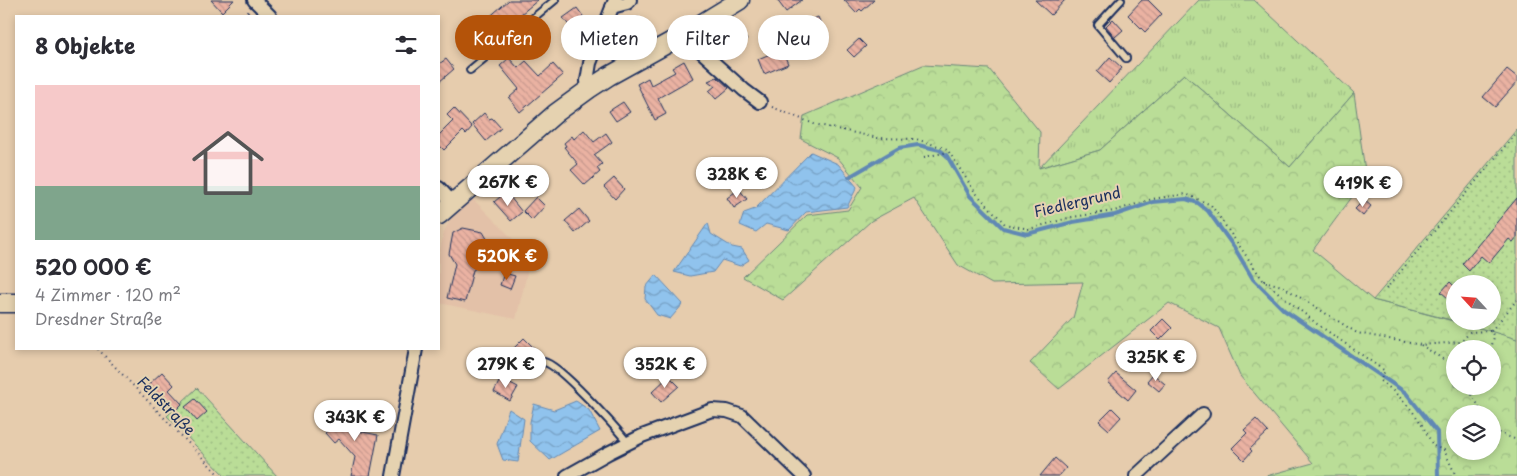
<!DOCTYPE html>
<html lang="de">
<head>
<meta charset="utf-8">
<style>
  body { margin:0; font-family:"Playpen Sans",sans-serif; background:#f7f7f7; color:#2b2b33; height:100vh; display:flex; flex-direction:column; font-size:19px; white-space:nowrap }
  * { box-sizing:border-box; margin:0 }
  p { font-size:16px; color:#7c7c81 }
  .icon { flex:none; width:28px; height:28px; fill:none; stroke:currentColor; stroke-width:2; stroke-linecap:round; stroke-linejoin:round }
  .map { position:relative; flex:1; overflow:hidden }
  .panel { position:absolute; left:15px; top:15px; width:425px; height:335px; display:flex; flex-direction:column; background:#fff; border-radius:0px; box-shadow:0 2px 8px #0003 }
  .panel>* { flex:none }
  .guide { position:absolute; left:455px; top:15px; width:475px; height:45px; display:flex; gap:10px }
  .needle { width:32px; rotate:296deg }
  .buttons { position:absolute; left:1446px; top:275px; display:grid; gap:10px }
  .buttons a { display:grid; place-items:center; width:55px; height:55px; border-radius:50%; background:#fff; box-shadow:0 2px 8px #0003; font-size:25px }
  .price { position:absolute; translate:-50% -42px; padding:0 11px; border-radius:18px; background:#fff; color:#222; font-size:16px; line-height:32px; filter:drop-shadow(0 1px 2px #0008) }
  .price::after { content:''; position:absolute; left:50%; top:30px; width:15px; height:11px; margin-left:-8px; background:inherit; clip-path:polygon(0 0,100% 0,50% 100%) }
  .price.current { background:#b45309; color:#fff }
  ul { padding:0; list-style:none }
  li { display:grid; align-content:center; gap:10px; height:265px; padding:0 20px }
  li+li { border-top:1px solid #e1e1e2 }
  li span { display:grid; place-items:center; height:155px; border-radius:0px; color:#555 }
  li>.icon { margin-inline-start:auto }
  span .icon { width:90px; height:90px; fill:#fffc; stroke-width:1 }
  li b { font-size:21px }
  h2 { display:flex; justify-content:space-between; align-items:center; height:60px; padding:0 20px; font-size:21px }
  .pill { padding:0 18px; border-radius:22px; background:#fff; box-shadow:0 2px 8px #0003; font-size:18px; line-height:45px }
  .pill.current { background:#b45309; color:#fff }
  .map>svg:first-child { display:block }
  .built { fill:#e3c1a8 }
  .grass { fill:url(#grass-tufts); stroke:#6a867a }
  .forest { fill:url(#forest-crowns); stroke:#6a867a; fill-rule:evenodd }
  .garden { fill:url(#garden-dots); stroke:#6a867a }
  .water { fill:url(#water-waves); stroke:#6188b4 }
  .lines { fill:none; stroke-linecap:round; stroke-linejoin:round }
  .stream { stroke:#6188b4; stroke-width:4 }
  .building { fill:url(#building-back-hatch); stroke:#1b2f5e }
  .lane-casing { stroke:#1b2f5e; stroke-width:10 }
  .street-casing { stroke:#1b2f5e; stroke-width:16 }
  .secondary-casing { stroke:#1b2f5e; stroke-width:21 }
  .path { stroke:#1b2f5e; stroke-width:2; stroke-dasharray:1 4; stroke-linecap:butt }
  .lane { stroke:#e5d2b0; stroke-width:6 }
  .street { stroke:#e5d2b0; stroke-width:12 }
  .secondary { stroke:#e5d2b0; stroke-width:18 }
  .labels { text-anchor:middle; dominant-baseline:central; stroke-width:4; stroke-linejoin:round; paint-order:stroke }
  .street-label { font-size:15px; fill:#1b2f5e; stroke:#e5d2b0 }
</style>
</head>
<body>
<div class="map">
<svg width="1517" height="476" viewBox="0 0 1517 476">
  <defs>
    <pattern id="grass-tufts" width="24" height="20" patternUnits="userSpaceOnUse" patternTransform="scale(1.25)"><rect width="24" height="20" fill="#badd97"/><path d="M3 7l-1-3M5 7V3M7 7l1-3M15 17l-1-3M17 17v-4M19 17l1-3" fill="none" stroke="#9fbe85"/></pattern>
    <pattern id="forest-crowns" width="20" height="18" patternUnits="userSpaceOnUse" patternTransform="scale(1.25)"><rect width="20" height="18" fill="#badd97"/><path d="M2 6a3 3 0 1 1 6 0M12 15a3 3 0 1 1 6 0" fill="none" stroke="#9fbe85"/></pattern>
    <pattern id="garden-dots" width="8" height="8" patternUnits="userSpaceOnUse" patternTransform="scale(1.25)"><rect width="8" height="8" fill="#badd97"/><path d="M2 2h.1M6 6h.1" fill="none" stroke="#9fbe85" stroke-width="1.8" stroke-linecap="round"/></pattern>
    <pattern id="water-waves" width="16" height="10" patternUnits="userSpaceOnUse" patternTransform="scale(1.25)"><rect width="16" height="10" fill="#90c3ed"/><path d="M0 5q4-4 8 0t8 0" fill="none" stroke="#759fc3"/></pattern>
    <pattern id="building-back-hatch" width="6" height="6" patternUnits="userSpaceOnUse" patternTransform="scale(1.25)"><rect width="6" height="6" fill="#eab2a2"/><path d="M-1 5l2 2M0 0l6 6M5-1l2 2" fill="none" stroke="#c8998e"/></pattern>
  </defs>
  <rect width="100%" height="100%" fill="#e6ccad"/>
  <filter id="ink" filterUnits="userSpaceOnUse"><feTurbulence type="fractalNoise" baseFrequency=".02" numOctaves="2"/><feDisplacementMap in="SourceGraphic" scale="10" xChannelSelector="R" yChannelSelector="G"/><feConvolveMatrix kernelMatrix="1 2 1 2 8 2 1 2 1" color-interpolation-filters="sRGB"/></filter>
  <g filter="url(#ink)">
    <path class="built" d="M470,196L531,257L516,319L439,303V254L444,232L452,216Z"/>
    <path class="grass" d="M1199,0H1254L1354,93L1290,167L1184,74L1100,150L1039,168Z"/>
    <path class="forest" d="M923,65L989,69L1040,132L1039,168L1100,150L1184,74L1290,167L1354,93L1366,178L1313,250L1373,300L1495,332L1517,339V476H1266L1313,463L1240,376L1219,328L1169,303L1059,389L1030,363L1073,318L1083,282L992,284L958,265L914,198L871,221L783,300L743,277L807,215L848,210L862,187L838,158L801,139L804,116ZM1455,349H1492V386H1455ZM1455,414H1492V451H1455Z"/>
    <g class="garden">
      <path d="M1517,129V339L1456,321H1492V284H1455V321L1373,300Z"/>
      <path d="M197,388L277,476H225L167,416Z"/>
    </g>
    <g class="water">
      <path d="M811,152L838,164L857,187L847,207L806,212L789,230L766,224L756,232L740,225L744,213L755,209Z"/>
      <path d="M708,223L711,234L732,247L742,249L749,260L740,266L722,260L713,272L690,276L674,272Z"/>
      <path d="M656,275L683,304L670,319L657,315L645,299L646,287Z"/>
      <path d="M576,401L589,410L600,431L550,460L530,441V422L534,404L554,410Z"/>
      <path d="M509,409L524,419L518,462L503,460L497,444Z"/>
    </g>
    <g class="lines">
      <path class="stream" d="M849,177L899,148L918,145L940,150L947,156L970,196L1003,228L1027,234L1073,222L1115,215L1153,202L1186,199L1198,203L1208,211L1234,247L1253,279L1284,310L1406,393L1437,432L1438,476"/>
    </g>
    <g class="building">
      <path d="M211,0H234L222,12Z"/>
      <path d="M509,0H538L498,33L487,19Z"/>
      <path d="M777,0H802L786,12Z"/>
      <path d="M844,0H874L862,11L860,9L856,13Z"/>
      <path d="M1035,0H1065L1051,15Z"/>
      <path d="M1142,0H1148L1162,14L1145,32L1128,15Z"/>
      <path d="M577,8L585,19L572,29L563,18Z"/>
      <path d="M628,17L632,22L638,17L648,28L629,43L616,28Z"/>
      <path d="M818,17L823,29L801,39L795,27Z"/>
      <path d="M1113,19L1123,30L1115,37L1106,26Z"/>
      <path d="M738,27L747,40L735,48L726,36Z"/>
      <path d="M859,39L866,46L854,57L847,50Z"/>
      <path d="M782,49L788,64L764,74L758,59Z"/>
      <path d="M1110,57L1122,68L1109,83L1097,72Z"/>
      <path d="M509,58L518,68L526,61L540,76L553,64L563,75L520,112L509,98L519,89L500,66Z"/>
      <path d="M446,59L454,69L439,82V64Z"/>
      <path d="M684,61L693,78L658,98L666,114L655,120L637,84L648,78L651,85L675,72L672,68Z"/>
      <path d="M1507,69L1517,77V82L1495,107L1483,97Z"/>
      <path d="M717,77L729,88L716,99L709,91L715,86L708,81Z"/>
      <path d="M623,102L630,112L616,121L609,111Z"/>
      <path d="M454,108L472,127L466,134L463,131L444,150L439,145V135L453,121L447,115Z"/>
      <path d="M484,113L489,119L492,118L501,128L486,141L472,124Z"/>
      <path d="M584,130L594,142L606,133L612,142L594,155L602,164L597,168L600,172L585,185L571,170L578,164L564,147L566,146L564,143L572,136L574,139Z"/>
      <path d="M536,170L546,181L531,194L522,183Z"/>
      <path d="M614,178L624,189L615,199L604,187Z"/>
      <path d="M739,189L747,199L734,208L727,198Z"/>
      <path d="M506,192L522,212L511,221L494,202Z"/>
      <path d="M536,197L545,206L532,220L523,211Z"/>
      <path d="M1517,198V237L1513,242L1509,239L1489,263L1481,256L1469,271L1462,264Z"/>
      <path d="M1364,200L1371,206L1363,216L1355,209Z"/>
      <path d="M579,209L589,221L575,233L565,221Z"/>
      <path d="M463,228L483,232L489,242L488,248L503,251L500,267L485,263L473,270L465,302L447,298L455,264L449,254L453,233Z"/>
      <path d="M504,273L515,276L510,289L500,285Z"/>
      <path d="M1450,282L1455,287V304L1441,292Z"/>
      <path d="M1163,319L1172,328L1160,340L1151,331Z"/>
      <path d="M524,338L540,354L523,367L509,353Z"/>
      <path d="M162,372L174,385L169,390L182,404L175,411L148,385Z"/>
      <path d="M1116,373L1136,390L1128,400L1108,382Z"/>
      <path d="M1153,374L1165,384L1159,391L1147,381Z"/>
      <path d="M669,376L679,386L661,402L652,392Z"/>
      <path d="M501,378L518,387L510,401L494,392Z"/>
      <path d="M195,399L207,412L197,421L185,407Z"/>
      <path d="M356,405L364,413L347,429L378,435L370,476H351L355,457L339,439L334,443L325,433Z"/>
      <path d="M1112,408L1121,417L1109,430L1099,421Z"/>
      <path d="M1256,419L1268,432L1250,449L1252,451L1244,460L1232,448L1247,433L1244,430Z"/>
      <path d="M1055,458L1066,468L1059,476H1040Z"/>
    </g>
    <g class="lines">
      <g class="lane-casing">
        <g id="lane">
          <path d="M1121,0L1098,25L1126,58"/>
          <path d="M470,70L555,0"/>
          <path d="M524,373C529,369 538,362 544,362C559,364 617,429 628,443"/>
        </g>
      </g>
      <g class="street-casing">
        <g id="street">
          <path d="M254,0L270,16"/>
          <path d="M612,7L627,3L630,0"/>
          <path d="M683,35L744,90L760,102"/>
          <path d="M589,89L587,81L590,63L615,0"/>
          <path d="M439,188L452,202"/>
          <path d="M393,476L416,349"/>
          <path d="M567,476L608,453L642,436L712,410L727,411L742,416L804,476"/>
          <path d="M1136,476L1203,414"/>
        </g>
      </g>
      <g class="secondary-casing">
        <g id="secondary">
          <path d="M439,215L556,113L589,89L609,76L683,35L740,0"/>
          <path d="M0,303H16"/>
        </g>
      </g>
      <g class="path">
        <path d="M244,16L249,11"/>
        <path d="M772,107L814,124L878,138L916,139L947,149L975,192L1005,224L1029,229L1072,217L1114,211L1152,199L1186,194L1211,205L1263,280L1317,324L1385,371L1380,380C1407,402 1419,416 1433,446L1444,450L1456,476"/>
        <path d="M924,157L948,152"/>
        <path d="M1264,281L1282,286L1357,333L1421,345L1461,342L1470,332L1491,331L1494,337L1491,349"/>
        <path d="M1386,289L1517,132"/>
        <path d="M1491,331L1517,300"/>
        <path d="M1421,345L1455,367"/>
        <path d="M98,349L220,476"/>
        <path d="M1466,386L1476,401L1482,414"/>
        <path d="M1492,426L1501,434L1517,440"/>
      </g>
      <use href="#lane" class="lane"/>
      <use href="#street" class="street"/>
      <use href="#secondary" class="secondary"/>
    </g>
  </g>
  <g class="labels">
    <g class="street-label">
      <text transform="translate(1077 201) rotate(-13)">Fiedlergrund</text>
      <text transform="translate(167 405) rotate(46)">Feldstraße</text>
    </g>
  </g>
</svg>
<div class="buttons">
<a><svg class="needle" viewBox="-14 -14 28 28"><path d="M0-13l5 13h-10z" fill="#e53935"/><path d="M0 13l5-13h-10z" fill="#7c7c81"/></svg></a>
<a><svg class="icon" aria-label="locate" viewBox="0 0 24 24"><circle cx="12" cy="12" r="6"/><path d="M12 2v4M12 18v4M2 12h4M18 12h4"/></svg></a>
<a><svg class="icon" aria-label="layers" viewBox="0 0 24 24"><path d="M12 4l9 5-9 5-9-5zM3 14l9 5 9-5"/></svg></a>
</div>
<b class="price" style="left:737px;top:199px">328K €</b>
<b class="price" style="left:508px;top:207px">267K €</b>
<b class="price" style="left:1363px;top:208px">419K €</b>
<b class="price current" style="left:507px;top:281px">520K €</b>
<b class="price" style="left:1156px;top:382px">325K €</b>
<b class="price" style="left:506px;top:389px">279K €</b>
<b class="price" style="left:665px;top:389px">352K €</b>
<b class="price" style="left:355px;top:442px">343K €</b>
<div class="guide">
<a class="pill current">Kaufen</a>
<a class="pill">Mieten</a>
<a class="pill">Filter</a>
<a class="pill">Neu</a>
</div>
<section class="panel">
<h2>8 Objekte<svg class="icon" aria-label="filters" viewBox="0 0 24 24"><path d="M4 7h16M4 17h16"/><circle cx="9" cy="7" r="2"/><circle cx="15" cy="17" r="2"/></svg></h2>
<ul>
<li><span style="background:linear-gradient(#f6c9c9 65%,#7fa58c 0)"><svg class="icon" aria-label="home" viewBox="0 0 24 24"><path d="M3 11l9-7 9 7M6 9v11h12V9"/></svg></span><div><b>520 000 €</b><p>4 Zimmer · 120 m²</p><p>Dresdner Straße</p></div></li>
</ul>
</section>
</div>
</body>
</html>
